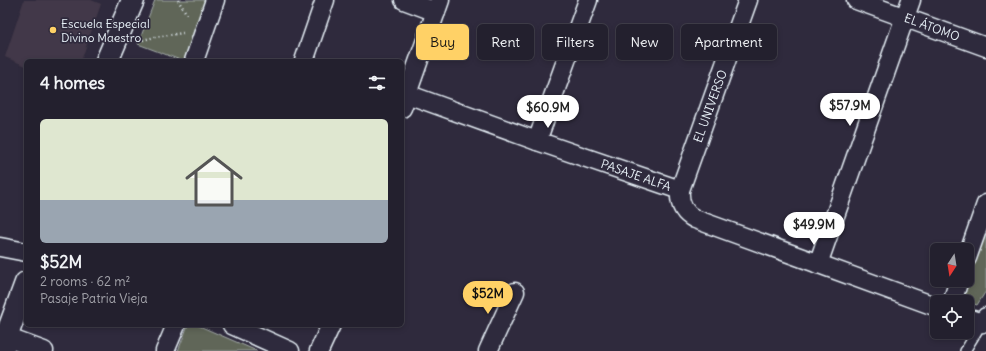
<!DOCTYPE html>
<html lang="en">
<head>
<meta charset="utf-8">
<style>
  body { margin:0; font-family:Delius,sans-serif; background:#2b2836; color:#f1f3f6; height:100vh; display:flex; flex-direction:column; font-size:15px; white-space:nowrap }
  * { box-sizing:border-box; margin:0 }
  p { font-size:13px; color:#a3a3aa }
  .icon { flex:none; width:22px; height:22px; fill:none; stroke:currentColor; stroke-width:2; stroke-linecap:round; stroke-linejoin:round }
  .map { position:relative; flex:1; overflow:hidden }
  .side { position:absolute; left:24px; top:59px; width:380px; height:268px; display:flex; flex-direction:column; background:#23202e; border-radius:6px; box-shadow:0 2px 6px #0003,0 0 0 1px #403e4a }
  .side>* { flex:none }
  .top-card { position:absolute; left:416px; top:24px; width:380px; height:36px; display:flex; gap:8px }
  .needle { width:26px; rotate:192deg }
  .buttons { position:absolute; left:930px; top:243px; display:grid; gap:8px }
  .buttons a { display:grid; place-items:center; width:44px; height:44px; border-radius:6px; background:#23202e; box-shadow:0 2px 6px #0003,0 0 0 1px #403e4a; font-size:20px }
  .price { position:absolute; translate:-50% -34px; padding:0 9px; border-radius:14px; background:#fff; color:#222; font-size:13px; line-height:26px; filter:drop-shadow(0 1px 2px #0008) }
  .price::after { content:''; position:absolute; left:50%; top:24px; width:12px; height:9px; margin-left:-6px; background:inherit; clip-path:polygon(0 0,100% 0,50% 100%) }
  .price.current { background:#ffd166; color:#111 }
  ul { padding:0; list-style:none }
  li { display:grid; align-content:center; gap:8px; height:212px; padding:0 16px }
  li+li { border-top:1px solid #403e4a }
  li span { display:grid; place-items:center; height:124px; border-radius:6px; color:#555 }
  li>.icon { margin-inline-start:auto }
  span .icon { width:72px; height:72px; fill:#fffc; stroke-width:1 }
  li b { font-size:17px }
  h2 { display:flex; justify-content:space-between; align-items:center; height:48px; padding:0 16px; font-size:17px }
  .chip { padding:0 14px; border-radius:6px; background:#23202e; box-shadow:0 2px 6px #0003,0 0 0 1px #403e4a; font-size:14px; line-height:36px }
  .chip.current { background:#ffd166; color:#111 }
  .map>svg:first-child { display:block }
  .built { fill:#433948 }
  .green { fill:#606659; stroke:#a4aca8 }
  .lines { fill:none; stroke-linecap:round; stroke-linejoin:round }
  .service-casing { stroke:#e8f1f8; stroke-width:12 }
  .minor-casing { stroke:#e8f1f8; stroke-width:21 }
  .tertiary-casing { stroke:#e8f1f8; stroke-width:25 }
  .path { stroke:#e8f1f8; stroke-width:2.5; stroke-dasharray:1 3; stroke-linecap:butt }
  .service { stroke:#2f2a3d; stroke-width:9 }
  .minor { stroke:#2f2a3d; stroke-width:18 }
  .tertiary { stroke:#2f2a3d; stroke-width:22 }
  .poi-dot { fill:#ffd166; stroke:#2f2a3d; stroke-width:1.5 }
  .labels { text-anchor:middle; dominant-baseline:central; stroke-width:3.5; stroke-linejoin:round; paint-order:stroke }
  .poi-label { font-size:12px; fill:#e8f1f8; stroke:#2f2a3d; text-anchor:start }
  .street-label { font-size:12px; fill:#e8f1f8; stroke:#2f2a3d }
</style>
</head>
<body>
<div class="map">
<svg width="986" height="351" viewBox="0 0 986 351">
  <rect width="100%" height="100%" fill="#2f2a3d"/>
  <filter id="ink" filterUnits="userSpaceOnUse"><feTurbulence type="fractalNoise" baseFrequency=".025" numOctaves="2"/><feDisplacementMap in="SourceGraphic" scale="8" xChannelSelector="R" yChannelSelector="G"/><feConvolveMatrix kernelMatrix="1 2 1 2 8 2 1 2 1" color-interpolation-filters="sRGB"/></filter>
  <g filter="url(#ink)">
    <path class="built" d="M24,0H91L101,4L81,61H26V66L5,57Z"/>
    <g class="green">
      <path d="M155,0H209L188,61H183L138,44Z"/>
      <path d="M986,227V291L977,305L959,299Z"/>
      <path d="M188,325H197L257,351H178Z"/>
    </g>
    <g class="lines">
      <g class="service-casing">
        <path id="service" d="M965,351L982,323"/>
      </g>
      <g class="minor-casing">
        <g id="minor">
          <path d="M404,0L436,12"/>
          <path d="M748,0L680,190C679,203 683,213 695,219L937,307"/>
          <path d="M856,0L986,47"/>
          <path d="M194,61L215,0"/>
          <path d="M304,61L325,0"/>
          <path d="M407,94L537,141L680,190"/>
          <path d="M402,108L440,0"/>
          <path d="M537,141L588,0"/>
          <path d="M0,247L26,252"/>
          <path d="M967,258L986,204"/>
          <path d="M818,264L911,0"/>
          <path d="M952,302L959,280"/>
          <path d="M967,318L982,323L986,317"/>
          <path d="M232,325L290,351"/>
          <path d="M6,337L44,351"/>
          <path d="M165,351L176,325"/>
          <path d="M319,351L331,325"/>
          <path d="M488,351L515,292"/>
        </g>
      </g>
      <g class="tertiary-casing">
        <g id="tertiary">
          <path d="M107,61L133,0"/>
          <path d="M1,351L26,283"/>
        </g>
      </g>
      <g class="path">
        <path d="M178,0L188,16"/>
        <path d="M139,41L155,37L183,33"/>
      </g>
      <use href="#service" class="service"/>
      <use href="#minor" class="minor"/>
      <use href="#tertiary" class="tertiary"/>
    </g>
  </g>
  <circle class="poi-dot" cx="53" cy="30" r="4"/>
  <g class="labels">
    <g class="poi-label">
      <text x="61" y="23">Escuela Especial<tspan x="61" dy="14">Divino Maestro</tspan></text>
    </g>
    <g class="street-label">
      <text transform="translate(932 27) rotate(20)">EL ÁTOMO</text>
      <text transform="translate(710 106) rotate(-70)">EL UNIVERSO</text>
      <text transform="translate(636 175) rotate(19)">PASAJE ALFA</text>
    </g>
  </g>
</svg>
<div class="buttons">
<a><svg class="needle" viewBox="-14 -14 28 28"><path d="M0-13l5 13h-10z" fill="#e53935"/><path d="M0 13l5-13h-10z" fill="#a3a3aa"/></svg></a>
<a><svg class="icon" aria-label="locate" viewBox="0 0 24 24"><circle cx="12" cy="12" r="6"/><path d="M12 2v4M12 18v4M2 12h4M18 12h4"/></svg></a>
</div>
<b class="price" style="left:850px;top:127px">$57.9M</b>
<b class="price" style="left:548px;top:129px">$60.9M</b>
<b class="price" style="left:814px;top:246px">$49.9M</b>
<b class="price current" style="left:488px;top:315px">$52M</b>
<div class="top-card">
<a class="chip current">Buy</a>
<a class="chip">Rent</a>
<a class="chip">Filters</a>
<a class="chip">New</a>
<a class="chip">Apartment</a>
</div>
<section class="side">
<h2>4 homes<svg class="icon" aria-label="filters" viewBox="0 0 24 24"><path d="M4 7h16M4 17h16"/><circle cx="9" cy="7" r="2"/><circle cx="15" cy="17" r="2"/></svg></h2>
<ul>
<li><span style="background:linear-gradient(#dfe7d0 65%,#9aa5b1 0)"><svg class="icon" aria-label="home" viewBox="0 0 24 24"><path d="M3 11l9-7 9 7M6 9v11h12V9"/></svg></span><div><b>$52M</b><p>2 rooms · 62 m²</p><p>Pasaje Patria Vieja</p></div></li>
</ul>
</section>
</div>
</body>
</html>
